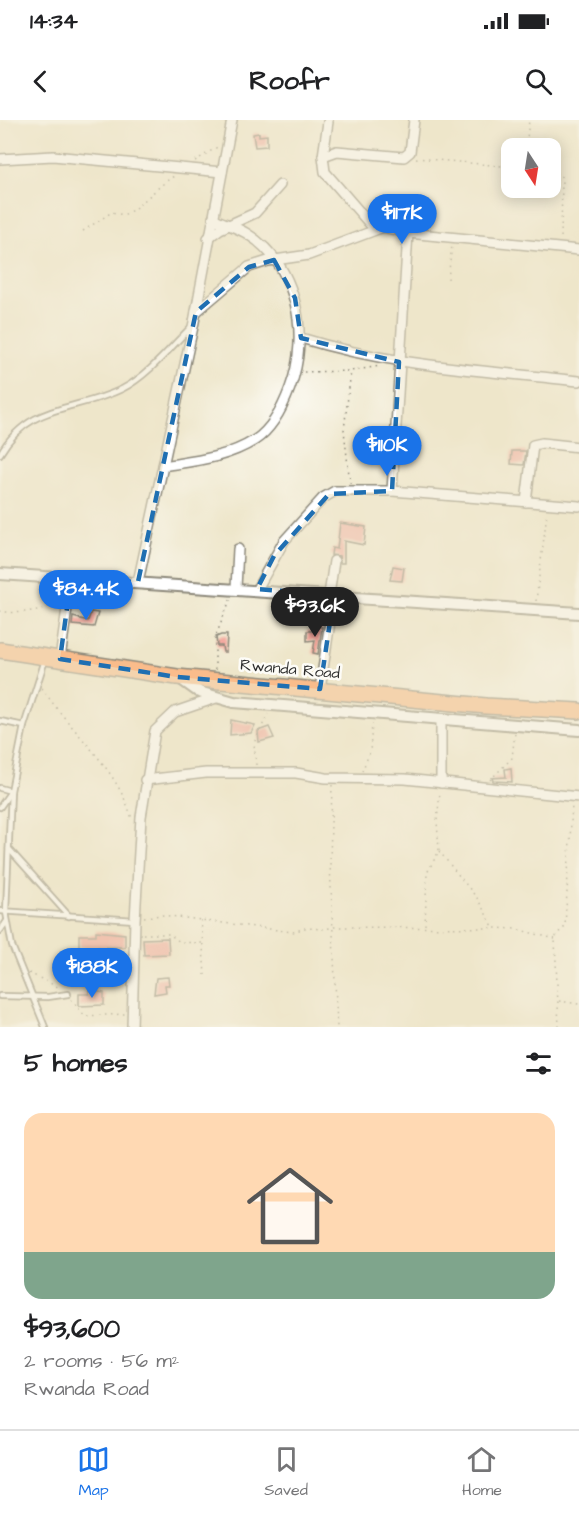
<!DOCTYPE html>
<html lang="en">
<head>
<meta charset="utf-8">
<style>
  body { margin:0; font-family:"Architects Daughter",sans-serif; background:#f2f2f2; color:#202124; height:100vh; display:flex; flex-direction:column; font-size:22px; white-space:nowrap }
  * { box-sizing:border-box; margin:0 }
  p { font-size:20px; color:#757577 }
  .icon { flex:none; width:33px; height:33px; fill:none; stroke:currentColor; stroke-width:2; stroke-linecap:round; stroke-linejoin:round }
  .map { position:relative; height:907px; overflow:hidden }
  .sheet { display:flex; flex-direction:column; background:#fff; flex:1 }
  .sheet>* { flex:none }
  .needle { width:39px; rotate:168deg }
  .buttons { position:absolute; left:501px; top:18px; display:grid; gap:12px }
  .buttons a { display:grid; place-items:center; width:60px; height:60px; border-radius:12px; background:#fff; box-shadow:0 3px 15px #0003; font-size:30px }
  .price { position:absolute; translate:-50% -51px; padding:0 14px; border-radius:21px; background:#1a73e8; color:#fff; font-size:20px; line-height:39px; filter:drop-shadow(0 2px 3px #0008) }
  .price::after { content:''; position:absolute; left:50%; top:36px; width:18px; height:14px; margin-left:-9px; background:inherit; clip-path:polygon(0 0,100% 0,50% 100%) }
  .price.on { background:#222; color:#fff }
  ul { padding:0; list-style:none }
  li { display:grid; align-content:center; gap:12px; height:318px; padding:0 24px }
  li+li { border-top:2px solid #e0e0e0 }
  li span { display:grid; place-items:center; height:186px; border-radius:18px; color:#555 }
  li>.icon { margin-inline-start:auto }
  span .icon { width:108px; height:108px; fill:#fffc; stroke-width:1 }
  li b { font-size:26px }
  h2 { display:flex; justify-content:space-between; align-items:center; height:72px; padding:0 24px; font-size:26px }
  .status { display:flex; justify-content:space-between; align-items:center; height:42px; padding:0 30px; background:#fff; direction:ltr }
  .status svg { height:16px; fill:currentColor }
  header { display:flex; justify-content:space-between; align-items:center; height:78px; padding:0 24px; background:#fff; font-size:27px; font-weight:700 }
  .tabs { display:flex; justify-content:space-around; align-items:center; height:84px; border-top:2px solid #e0e0e0; background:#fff; font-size:16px; color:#757577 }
  .tabs a { display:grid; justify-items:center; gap:3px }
  .tabs .on { color:#1a73e8 }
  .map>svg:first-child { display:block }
  .building { fill:#f19a8f }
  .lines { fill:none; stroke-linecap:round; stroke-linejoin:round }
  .service-casing { stroke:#8c887a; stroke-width:8 }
  .minor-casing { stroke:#8c887a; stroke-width:12 }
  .tertiary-casing { stroke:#8c887a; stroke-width:14 }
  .trunk-casing { stroke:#8c887a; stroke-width:18 }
  .path { stroke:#8c887a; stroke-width:1.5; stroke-dasharray:1.5 4.5; stroke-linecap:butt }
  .service { stroke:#fff; stroke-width:4.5 }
  .minor { stroke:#fff; stroke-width:9 }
  .tertiary { stroke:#fff; stroke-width:10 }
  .trunk { stroke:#fabc8b; stroke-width:15 }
  .marked { fill:none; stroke:#1f6fb2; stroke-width:4.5; stroke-dasharray:12 8; stroke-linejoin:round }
  .labels { text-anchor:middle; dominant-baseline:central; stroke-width:5; stroke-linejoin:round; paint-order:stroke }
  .street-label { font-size:16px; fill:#2b2b2b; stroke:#fdfcf7 }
</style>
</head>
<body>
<div class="status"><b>14:34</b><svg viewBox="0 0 49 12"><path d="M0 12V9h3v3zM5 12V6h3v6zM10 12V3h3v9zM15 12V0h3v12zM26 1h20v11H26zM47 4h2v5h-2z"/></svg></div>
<header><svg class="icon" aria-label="back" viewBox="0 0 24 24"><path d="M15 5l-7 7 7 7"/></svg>Roofr<svg class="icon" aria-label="search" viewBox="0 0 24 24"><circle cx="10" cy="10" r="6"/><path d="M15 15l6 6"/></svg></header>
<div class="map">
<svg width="579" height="907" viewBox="0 0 579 907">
  <rect width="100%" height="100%" fill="#fdfcf7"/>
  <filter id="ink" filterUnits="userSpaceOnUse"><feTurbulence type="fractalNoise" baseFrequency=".0167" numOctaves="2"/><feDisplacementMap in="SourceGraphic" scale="12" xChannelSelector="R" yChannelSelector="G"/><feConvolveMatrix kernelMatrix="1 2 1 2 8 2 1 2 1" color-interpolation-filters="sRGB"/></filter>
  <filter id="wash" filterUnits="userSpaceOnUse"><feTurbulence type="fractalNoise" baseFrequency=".008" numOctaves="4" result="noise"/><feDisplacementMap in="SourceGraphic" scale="24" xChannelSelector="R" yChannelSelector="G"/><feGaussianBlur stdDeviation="1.35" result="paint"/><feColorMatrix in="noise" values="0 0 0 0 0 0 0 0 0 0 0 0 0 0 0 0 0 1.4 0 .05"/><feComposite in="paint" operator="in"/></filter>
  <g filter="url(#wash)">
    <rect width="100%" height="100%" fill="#eee6ca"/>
    <g id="blocks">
      <g class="building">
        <path d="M259,13V16L267,15V26L255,27L253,14Z"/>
        <path d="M512,331H526L524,345L511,344Z"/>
        <path d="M340,403L366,407L364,425L344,421V443H340L339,436L331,435L332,428L337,429Z"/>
        <path d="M393,446L404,448L402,461L390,460Z"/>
        <path d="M91,492L98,493L94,507L72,505L73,497L88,501Z"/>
        <path d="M316,506L322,507L318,534L313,533L315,520L307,521V511H316Z"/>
        <path d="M221,515H227L226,532H223L222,526H217L216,517Z"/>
        <path d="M231,600L255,605L251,613L230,615Z"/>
        <path d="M269,607L274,618L259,622L258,611Z"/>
        <path d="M511,648L512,662L493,661L492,658L506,657L505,649Z"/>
        <path d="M96,811L125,814V827H79V815H96Z"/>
        <path d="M168,818L169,834L144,835L143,819Z"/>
        <path d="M168,857L169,865H165L166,872L154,874L156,858Z"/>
        <path d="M89,870L104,873V885L79,886V874H89Z"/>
      </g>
    </g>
  </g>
  <g filter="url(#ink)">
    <use href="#blocks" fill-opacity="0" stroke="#8c887a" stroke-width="1.5"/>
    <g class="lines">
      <g class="service-casing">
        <g id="service">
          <path d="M0,334C30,282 75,292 122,269C148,256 171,227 191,207"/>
          <path d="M45,540L24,606L11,671L6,792L12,826L45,907"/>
          <path d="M0,601L24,606"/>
          <path d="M0,668L11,671L0,687"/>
          <path d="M9,729L69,796"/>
          <path d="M0,791L135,800"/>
          <path d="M0,811L7,801"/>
          <path d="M0,876L48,877L68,874"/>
        </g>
      </g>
      <g class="minor-casing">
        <g id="minor">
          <path d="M328,2L323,36L325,52L370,104L408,113L579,130"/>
          <path d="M323,36L337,31L404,37L410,32L414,0"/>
          <path d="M0,39L53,36L222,52"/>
          <path d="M208,118L220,109L255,93L280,65"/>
          <path d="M196,192L249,147L268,141L309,135L381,108"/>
          <path d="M301,218C394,247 483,250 579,261"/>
          <path d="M163,346C194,341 227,338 255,320C272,309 283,287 290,268C310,215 298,145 246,113C236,107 223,103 213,98"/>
          <path d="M392,371L408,113"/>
          <path d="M526,382L533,325L542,323L579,327"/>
          <path d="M138,462L194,202L232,0"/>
          <path d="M236,468L238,429"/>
          <path d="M257,469L284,421L323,378L335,371H392L579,386"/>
          <path d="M329,475L334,441"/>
          <path d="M60,539L71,459"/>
          <path d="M320,569L334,475"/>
          <path d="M441,600V663"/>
          <path d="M145,660L206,653H296L326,658L405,659L579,677"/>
          <path d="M132,907L135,800L141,697L155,611L175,592L216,578"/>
        </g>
      </g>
      <g class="tertiary-casing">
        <g id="tertiary">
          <path d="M0,454L579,493"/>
          <path d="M178,557L199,572L234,582L579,610"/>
        </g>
      </g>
      <g class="trunk-casing">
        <path id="trunk" d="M0,530L177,557L486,586L579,591"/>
      </g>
      <g class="path">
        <path d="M526,28L529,0"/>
        <path d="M416,38L512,47"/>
        <path d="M195,41L219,26"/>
        <path d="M550,52L560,54L562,59L561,121"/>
        <path d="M83,111L112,92L123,95C140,88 156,67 174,56"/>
        <path d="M448,159L452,125"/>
        <path d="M304,252L351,251L380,246"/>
        <path d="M350,364L344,310L351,251"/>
        <path d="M536,481L547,393"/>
        <path d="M0,491C19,495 44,491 61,480"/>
        <path d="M215,550V518L230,480"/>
        <path d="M42,568C73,615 116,645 132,699"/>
        <path d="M256,645L254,623L268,594"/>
        <path d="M362,651L370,632L372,604"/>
        <path d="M490,660L512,638L515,613"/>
        <path d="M332,665L330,743L337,907"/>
        <path d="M439,731L477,778L494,808L516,809L555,819"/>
        <path d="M144,797L162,795L293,812L305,808L325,809L334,807L494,808"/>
        <path d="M201,800L205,855"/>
        <path d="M425,805L427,753L439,731L437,701L440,672"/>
        <path d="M143,814H169L180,822L202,823"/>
        <path d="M29,853L60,868"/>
        <path d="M71,879L85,896L125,894"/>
        <path d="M559,881L579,884"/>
        <path d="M559,907L555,820L557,814L565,807L572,685"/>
      </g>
      <use href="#service" class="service"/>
      <use href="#minor" class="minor"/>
      <use href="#tertiary" class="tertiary"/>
      <use href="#trunk" class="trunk"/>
    </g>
  </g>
  <path d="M0 0H579V907H0ZM274,140L295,178L301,218L399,242L392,371L329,374L274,436L257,469L334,475L320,569L177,557L60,539L71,459L138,462L196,192L249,147Z" fill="#eee6ca" fill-opacity=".55" fill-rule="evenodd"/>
  <path class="marked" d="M274,140L295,178L301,218L399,242L392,371L329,374L274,436L257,469L334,475L320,569L177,557L60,539L71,459L138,462L196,192L249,147Z"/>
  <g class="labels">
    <g class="street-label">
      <text transform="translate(290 549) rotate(5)">Rwanda Road</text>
    </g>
  </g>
</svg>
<div class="buttons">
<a><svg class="needle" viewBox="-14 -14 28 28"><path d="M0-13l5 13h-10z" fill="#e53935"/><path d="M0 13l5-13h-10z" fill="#757577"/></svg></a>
</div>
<b class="price" style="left:402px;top:125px">$117K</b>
<b class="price" style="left:387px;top:357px">$110K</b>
<b class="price" style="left:86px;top:501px">$84.4K</b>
<b class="price on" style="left:315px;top:518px">$93.6K</b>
<b class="price" style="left:92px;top:879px">$188K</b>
</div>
<section class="sheet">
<h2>5 homes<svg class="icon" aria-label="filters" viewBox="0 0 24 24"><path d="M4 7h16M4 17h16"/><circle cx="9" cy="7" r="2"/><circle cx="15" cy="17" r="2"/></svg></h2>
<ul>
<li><span style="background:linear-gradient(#ffd9b3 75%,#7fa58c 0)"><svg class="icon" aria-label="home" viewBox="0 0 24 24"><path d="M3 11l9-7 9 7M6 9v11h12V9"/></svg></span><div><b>$93,600</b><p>2 rooms · 56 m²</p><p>Rwanda Road</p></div></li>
</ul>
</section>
<nav class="tabs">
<a class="on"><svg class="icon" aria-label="map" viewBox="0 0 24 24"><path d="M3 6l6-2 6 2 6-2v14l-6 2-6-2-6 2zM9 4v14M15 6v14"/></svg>Map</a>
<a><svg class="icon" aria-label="saved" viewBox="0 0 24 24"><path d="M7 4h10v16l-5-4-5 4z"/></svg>Saved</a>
<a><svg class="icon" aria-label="home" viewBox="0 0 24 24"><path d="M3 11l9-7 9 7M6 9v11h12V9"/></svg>Home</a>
</nav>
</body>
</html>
